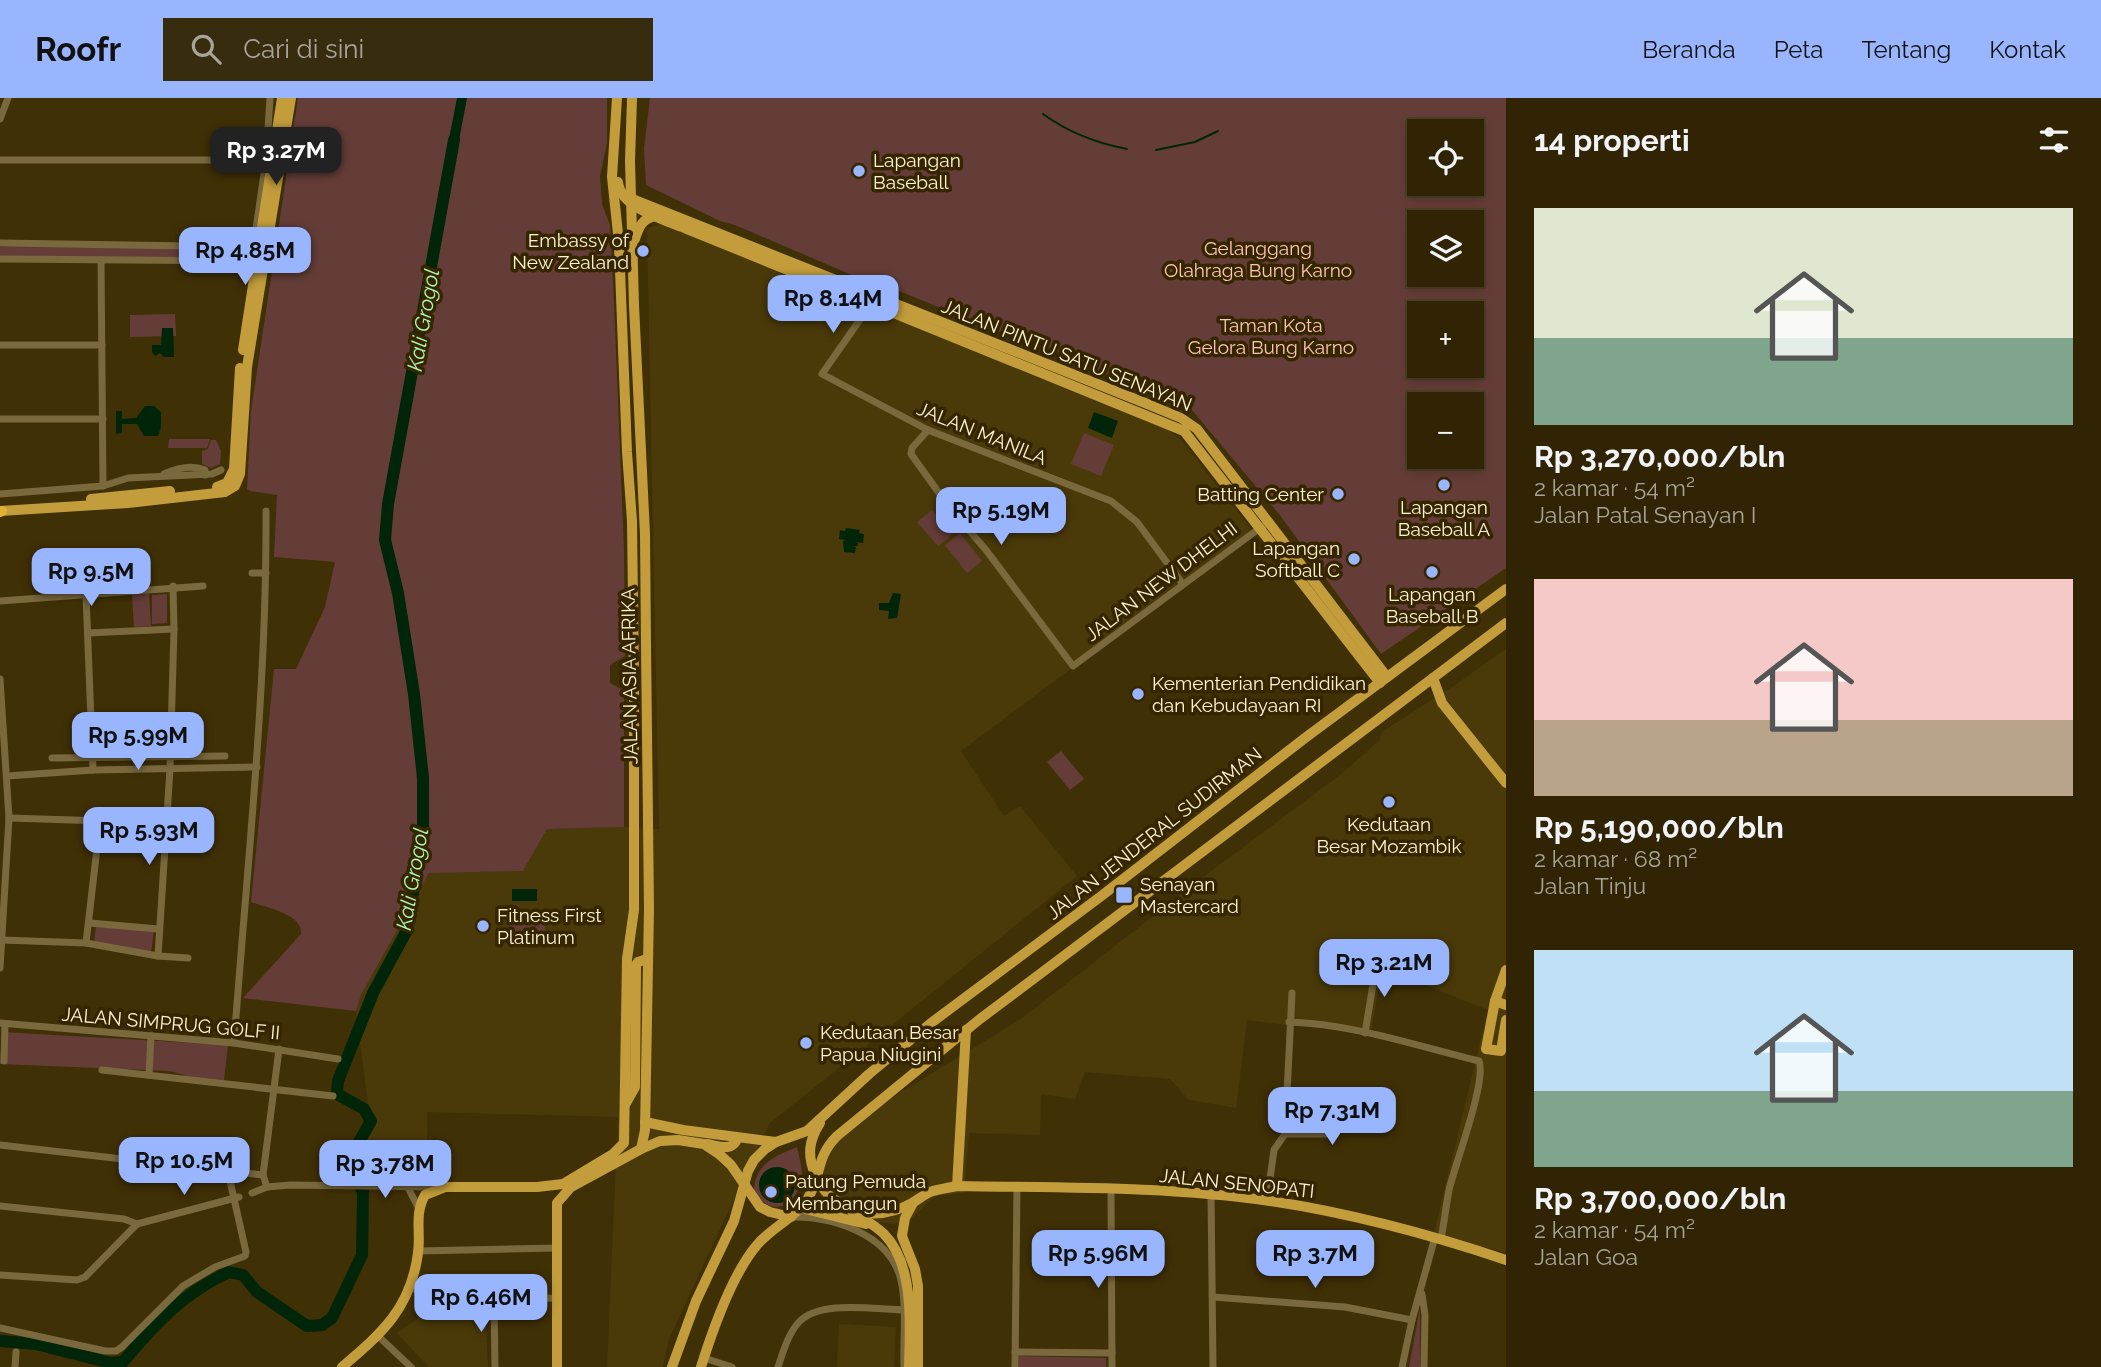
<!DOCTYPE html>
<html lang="id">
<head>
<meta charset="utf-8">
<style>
  body { margin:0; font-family:Raleway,sans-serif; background:#382c0e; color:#f1f3f6; height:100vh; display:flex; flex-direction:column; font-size:26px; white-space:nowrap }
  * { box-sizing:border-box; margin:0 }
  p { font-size:23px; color:#a8a49a }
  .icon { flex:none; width:38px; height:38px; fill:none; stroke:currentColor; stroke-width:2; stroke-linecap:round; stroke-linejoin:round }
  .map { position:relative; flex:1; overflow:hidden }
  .details { display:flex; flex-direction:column; background:#302404; width:595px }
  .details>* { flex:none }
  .tools { position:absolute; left:1407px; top:21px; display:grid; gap:14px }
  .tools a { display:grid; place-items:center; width:77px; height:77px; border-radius:0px; background:#302404; box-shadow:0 4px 10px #0003,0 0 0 2px #4b4126; font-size:35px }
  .price { position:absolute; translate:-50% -60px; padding:0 16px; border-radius:14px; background:#99b5fd; color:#111; font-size:23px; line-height:46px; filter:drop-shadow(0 2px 4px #0008) }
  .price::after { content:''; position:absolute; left:50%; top:42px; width:21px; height:16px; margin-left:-10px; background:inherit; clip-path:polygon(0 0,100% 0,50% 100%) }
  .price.active { background:#222; color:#fff }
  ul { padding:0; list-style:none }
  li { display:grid; align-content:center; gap:14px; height:371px; padding:0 28px }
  li span { display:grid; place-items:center; height:217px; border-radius:0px; color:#555 }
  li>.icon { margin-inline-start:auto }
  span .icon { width:126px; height:126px; fill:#fffc; stroke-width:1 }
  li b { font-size:30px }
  h2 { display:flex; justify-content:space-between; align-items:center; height:84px; padding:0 28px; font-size:30px }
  header { display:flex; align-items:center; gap:42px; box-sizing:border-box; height:98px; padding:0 35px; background:#99b5fd; color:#111 }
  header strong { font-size:33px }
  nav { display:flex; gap:38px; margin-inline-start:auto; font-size:24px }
  .search { width:490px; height:63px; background:#382c0e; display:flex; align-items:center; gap:18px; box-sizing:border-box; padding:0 24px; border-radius:0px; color:#a8a49a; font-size:26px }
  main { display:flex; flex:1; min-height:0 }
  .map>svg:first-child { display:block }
  .built { fill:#4b3a09 }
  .green { fill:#653d38; fill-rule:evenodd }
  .water { fill:#012509 }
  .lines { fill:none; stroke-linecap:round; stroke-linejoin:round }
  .stream { stroke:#012509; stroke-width:2 }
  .river { stroke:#012509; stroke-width:12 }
  .minor { stroke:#7b693e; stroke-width:7 }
  .major { stroke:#c39d3b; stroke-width:10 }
  .highway { stroke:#dfb135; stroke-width:10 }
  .poi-dot { fill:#99b5fd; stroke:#352600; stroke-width:2.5 }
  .labels { text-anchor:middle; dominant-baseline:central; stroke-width:7; stroke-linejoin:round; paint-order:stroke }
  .poi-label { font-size:19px; fill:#fef2d5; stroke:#352600; text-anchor:start }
  .park-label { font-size:19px; fill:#ffc5bd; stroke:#352600 }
  .street-label { font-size:19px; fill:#fef2d5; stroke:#352600 }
  .water-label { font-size:21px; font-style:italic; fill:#aef7b6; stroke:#352600 }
</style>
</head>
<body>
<header>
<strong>Roofr</strong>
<div class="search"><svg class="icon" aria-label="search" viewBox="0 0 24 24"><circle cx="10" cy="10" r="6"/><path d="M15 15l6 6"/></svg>Cari di sini</div>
<nav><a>Beranda</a><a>Peta</a><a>Tentang</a><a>Kontak</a></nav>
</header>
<main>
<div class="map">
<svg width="1506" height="1269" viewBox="0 0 1506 1269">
  <rect width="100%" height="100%" fill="#403006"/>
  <g class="built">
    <path d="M664,126L1161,326L1182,343L1253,434L961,653L1004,718L1020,708L1077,778L769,1026L668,1243L663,1269H607L618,1019L427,1014V1082H351L345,1064L369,1013L356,913L361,897L429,775L523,773L547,731L624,729L659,731L647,132L653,128Z"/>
    <path d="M1506,551V1155L1434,1135L1488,912L1382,870L1371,934L1294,920V928L1247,922L1236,1010L1189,1002L1170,981L1085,974L1075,1001L1041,996L1040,1037L969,1035L964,1095L934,1098L906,1126L819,1122L823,1070L839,1032L1021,921L1210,774L1340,677L1380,642L1382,634L1455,587Z"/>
    <path d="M485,1205L488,1269H429L397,1235L432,1211Z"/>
    <path d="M839,1226L896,1229L894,1269H837Z"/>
  </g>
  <g class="green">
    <path d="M298,0H607V45L600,78L602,106L610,127L614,205L624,453L625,558L610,567V585L621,591L624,598V729L547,731L523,773L429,775L361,897L356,913L243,900L301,836C303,816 267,810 251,804L274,571H296L325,509L335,464L274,459L277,397L250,393L247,391L251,313Z"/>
    <path d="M650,0H1506V470L1381,556L1279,416L1192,312L1154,300L1151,295L1150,280L1122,278L1119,284L1039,245L1012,239L899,193L887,192L735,127L720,123L652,90L646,87L644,51ZM1419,33H1472V86H1419ZM1419,124H1472V177H1419ZM1419,215H1472V268H1419ZM1419,306H1472V359H1419Z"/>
    <path d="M0,149L205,150L204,161L0,159Z"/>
    <path d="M175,216L176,238L130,239V217Z"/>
    <path d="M1084,335L1114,347L1101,378L1071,366Z"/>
    <path d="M169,341H210L207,350H168Z"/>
    <path d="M211,342H216L221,353L220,366L211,370L202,366V353L208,351Z"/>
    <path d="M932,412L952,437L938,448L917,424Z"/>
    <path d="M960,435L982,463L967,475L945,447Z"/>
    <path d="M149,496L151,528L134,529L132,497Z"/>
    <path d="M167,496V525L152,526V497Z"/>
    <path d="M1061,653L1084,681L1070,692L1047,664Z"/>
    <rect x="508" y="821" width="37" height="17"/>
    <path d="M96,827L154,833L151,854L94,846Z"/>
    <path d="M2,934L228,947L224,982L191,979L170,973L0,966Z"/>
    <path d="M797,1049C799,1060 804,1073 801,1083C794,1111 770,1119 754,1093C755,1066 775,1058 797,1049Z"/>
    <path d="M1420,1210V1269H1409Z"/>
    <path d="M1019,1258L1106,1260V1269H1019Z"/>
  </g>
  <g class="water">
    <path d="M457,0H467L456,58L446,56Z"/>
    <path d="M162,230H173L174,259H164L160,255L155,258L152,254V247H161Z"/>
    <path d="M145,308H154L161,314V329L158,338H144L137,326H122V335L116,336V313H122V321L136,320Z"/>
    <path d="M1094,314L1118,323L1112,340L1088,330Z"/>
    <path d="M846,430L860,432L859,435L864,436L863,445L855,444L858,445V448H853L856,449L855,455L844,454L843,443L846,442L839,441L840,432L845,433Z"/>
    <path d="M893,495L901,496L897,520L888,521L889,513L879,512V505H889Z"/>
    <rect x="512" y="791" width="25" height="12"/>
    <circle cx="777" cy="1087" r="18"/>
  </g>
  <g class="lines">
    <g class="stream">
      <path d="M1043,16C1069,35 1096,45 1127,51"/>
      <path d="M1156,52L1195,44L1218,33"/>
      <path d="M110,1269L111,1265"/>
    </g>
    <path class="river" d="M0,1243L36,1246L111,1265L123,1264C154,1227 184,1194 229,1174L243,1177L257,1194L307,1228L322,1227L332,1220L362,1157L363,1094L351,1070V1058L371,1023L364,1011L337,996L338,983L373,895L406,834L423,738V680L414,596L398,495L385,442L388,406L454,42"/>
    <g class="minor">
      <path d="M0,21L8,0"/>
      <path d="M0,62H266"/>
      <path d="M0,145L262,149"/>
      <path d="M238,146L252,142L255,138L266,62L270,0"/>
      <path d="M0,161L261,163"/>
      <path d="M101,162L103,388"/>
      <path d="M877,204L866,213L822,276L928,332L1111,403L1137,424L1182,485"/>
      <path d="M0,247H102"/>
      <path d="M0,321H103"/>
      <path d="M928,332L912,350L911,356L949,409L986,452L1073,568L1268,424"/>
      <path d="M164,376C177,370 191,366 205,372V377"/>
      <path d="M0,396L103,388L128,380L212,376L221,372"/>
      <path d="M252,475H266"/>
      <path d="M86,497L93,672"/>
      <path d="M0,503L203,488"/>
      <path d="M88,535L174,531"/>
      <path d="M0,581L9,720L0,870"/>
      <path d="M52,660L225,658"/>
      <path d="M7,678L93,672L257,669"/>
      <path d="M9,720L166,725"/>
      <path d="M90,825L158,831"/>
      <path d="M2,842L86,845L158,858L188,860"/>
      <path d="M86,845L100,724"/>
      <path d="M158,858L170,671L174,531L173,488"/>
      <path d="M1289,924C1353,926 1417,948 1479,963C1487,983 1455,1066 1449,1092C1446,1108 1444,1125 1441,1141"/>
      <path d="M0,925L234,945L338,961"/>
      <path d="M1365,935L1377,862"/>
      <path d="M234,945C247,768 267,591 266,413"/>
      <path d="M4,963L5,926"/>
      <path d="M102,972L333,998"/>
      <path d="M149,977L151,938"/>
      <path d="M1285,1036H1326L1370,1019"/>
      <path d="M0,1047L263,1077"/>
      <path d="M407,1088L418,1109"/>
      <path d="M267,1089L263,1077L279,951"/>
      <path d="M1111,1092L1112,1269"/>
      <path d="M252,1095L267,1089L290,1087L439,1089"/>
      <path d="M1211,1096L1213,1269"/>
      <path d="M1267,1102L1274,1052L1285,1036L1292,895"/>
      <path d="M0,1108L124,1121L137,1126"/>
      <path d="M791,1119C832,1118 890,1136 901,1182C907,1210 903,1241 904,1269"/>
      <path d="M137,1126L239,1099"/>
      <path d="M418,1153L557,1150"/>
      <path d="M0,1177L77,1182L85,1179L137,1126"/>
      <path d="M411,1188L430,1203L557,1200"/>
      <path d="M1422,1196L1425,1217L1424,1269"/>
      <path d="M1213,1199L1345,1209L1412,1222"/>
      <path d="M494,1203L495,1269"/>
      <path d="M0,1230L105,1253H116L122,1249L183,1188L215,1169L245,1158L246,1154L228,1074"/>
      <path d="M378,1238L411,1269"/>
      <path d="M1015,1254L1112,1255"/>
      <path d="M704,1260L732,1269"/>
      <path d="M15,1269L16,1254"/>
      <path d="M778,1269C783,1254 788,1236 799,1224C821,1201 876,1212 906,1212"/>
      <path d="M1015,1269L1017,1089"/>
      <path d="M1402,1269L1412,1222L1435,1139"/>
    </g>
    <g class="major">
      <path d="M632,0L630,63L634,207L645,436L646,547L649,811L645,1032L641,1051"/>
      <path d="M618,84C620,110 665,122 687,131L1184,333L1380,585"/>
      <path d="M632,101L1145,305L1181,320L1197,331L1387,579"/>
      <path d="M635,141C639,128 643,120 656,118"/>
      <path d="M243,252L282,0"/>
      <path d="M217,389L227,385L234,371L240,270"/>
      <path d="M91,401L170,393"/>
      <path d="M0,413L128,405L225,394L235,388L240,376L247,269L291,0"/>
      <path d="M1433,580L1442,605L1506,685"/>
      <path d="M1506,872L1495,903L1486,951L1501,953L1506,922"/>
      <path d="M1495,903L1506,907"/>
      <path d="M626,1005L635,989L636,867L638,864L647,861"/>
      <path d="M645,1024L683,1032L776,1044"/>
      <path d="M820,1025C809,1042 807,1057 815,1076C820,1089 828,1098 839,1105C860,1120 889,1118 912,1105C918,1102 923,1097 930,1094C939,1091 948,1090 957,1088C1060,1090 1167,1088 1270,1103C1350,1115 1429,1136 1506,1162"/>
      <path d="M707,1046C719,1048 732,1054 737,1041"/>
      <path d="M957,1088L966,932"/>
      <path d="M913,1105L905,1120L902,1138L915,1171L918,1188V1269"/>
      <path d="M801,1110L866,1126"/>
      <path d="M852,1113C863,1121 875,1127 884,1136C915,1167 910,1229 909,1269"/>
      <path d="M342,1269C382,1235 411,1210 418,1155C421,1134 414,1116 425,1097L445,1089H537L563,1086L613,1056L624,1045L627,861L634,812V583L632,423L627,354L619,145L612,79L617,0"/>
      <path d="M557,1269V1105L571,1089L641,1051L660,1043L678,1042L704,1046L719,1056L731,1067L760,1109L770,1114L791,1119"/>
      <path d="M672,1269L696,1203L734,1123L748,1073L754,1062L765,1051L776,1044L807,1033L869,976L931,925L1100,799L1305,640L1506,491"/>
      <path d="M701,1269C712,1234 733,1175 757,1147C772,1129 795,1120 808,1100C822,1078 815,1060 837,1038L980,921L1506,525"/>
    </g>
    <path class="highway" d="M0,414L2,413"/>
  </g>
  <g class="poi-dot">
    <circle cx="859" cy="73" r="7"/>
    <circle cx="643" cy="153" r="7"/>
    <circle cx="1444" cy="387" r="7"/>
    <circle cx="1338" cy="396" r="7"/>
    <circle cx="1354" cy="461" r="7"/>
    <circle cx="1432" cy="474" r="7"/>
    <circle cx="1138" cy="596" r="7"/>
    <circle cx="1389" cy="704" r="7"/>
    <rect x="1115" y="788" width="18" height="18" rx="3.5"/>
    <circle cx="483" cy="828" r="7"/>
    <circle cx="806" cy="945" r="7"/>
    <circle cx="771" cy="1094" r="7"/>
  </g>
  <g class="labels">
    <g class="poi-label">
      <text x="873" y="62">Lapangan<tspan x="873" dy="22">Baseball</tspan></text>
      <text x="629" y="142" text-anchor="end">Embassy of<tspan x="629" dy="22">New Zealand</tspan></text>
      <text x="1324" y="396" text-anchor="end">Batting Center</text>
      <text x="1444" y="409" text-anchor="middle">Lapangan<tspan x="1444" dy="22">Baseball A</tspan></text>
      <text x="1340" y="450" text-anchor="end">Lapangan<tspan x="1340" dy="22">Softball C</tspan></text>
      <text x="1432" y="496" text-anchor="middle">Lapangan<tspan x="1432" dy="22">Baseball B</tspan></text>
      <text x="1152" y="585">Kementerian Pendidikan<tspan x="1152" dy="22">dan Kebudayaan RI</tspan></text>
      <text x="1389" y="726" text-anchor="middle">Kedutaan<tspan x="1389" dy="22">Besar Mozambik</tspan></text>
      <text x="1140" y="786">Senayan<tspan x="1140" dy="22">Mastercard</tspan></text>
      <text x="497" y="817">Fitness First<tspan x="497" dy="22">Platinum</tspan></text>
      <text x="820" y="934">Kedutaan Besar<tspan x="820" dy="22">Papua Niugini</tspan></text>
      <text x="785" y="1083">Patung Pemuda<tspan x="785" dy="22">Membangun</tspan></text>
    </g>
    <g class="park-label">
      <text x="1258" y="150">Gelanggang<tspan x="1258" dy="22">Olahraga Bung Karno</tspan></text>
      <text x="1271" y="227">Taman Kota<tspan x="1271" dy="22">Gelora Bung Karno</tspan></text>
    </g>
    <g class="street-label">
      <text transform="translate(1067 257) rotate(22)">JALAN PINTU SATU SENAYAN</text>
      <text transform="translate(982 335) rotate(22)">JALAN MANILA</text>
      <text transform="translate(1161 483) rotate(-37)">JALAN NEW DHELHI</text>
      <text transform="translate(629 578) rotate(-91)">JALAN ASIA AFRIKA</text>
      <text transform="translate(1154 735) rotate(-38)">JALAN JENDERAL SUDIRMAN</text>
      <text transform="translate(171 925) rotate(5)">JALAN SIMPRUG GOLF II</text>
      <text transform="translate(1237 1085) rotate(6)">JALAN SENOPATI</text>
    </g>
    <g class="water-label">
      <text transform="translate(423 222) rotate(-80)">Kali Grogol</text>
      <text transform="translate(412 781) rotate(-80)">Kali Grogol</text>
    </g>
  </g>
</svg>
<div class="tools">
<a><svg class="icon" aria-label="locate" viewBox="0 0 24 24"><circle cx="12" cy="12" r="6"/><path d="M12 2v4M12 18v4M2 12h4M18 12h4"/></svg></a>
<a><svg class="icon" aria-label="layers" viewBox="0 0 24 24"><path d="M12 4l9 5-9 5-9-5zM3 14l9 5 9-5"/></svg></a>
<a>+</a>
<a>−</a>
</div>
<b class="price active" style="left:276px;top:89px">Rp 3.27M</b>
<b class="price" style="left:245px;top:189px">Rp 4.85M</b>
<b class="price" style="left:833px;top:237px">Rp 8.14M</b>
<b class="price" style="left:1001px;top:449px">Rp 5.19M</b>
<b class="price" style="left:91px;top:510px">Rp 9.5M</b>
<b class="price" style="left:138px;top:674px">Rp 5.99M</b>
<b class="price" style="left:149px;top:769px">Rp 5.93M</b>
<b class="price" style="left:1384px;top:901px">Rp 3.21M</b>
<b class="price" style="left:1332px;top:1049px">Rp 7.31M</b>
<b class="price" style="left:184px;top:1099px">Rp 10.5M</b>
<b class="price" style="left:385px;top:1102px">Rp 3.78M</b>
<b class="price" style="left:1098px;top:1192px">Rp 5.96M</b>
<b class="price" style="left:1315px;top:1192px">Rp 3.7M</b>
<b class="price" style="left:481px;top:1236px">Rp 6.46M</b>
</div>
<section class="details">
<h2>14 properti<svg class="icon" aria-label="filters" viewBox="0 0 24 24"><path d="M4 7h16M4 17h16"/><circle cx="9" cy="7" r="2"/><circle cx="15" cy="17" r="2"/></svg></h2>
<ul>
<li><span style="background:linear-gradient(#dfe7d0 60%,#7fa58c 0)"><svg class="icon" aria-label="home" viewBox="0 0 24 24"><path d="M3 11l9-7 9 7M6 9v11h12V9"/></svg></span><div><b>Rp 3,270,000/bln</b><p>2 kamar · 54 m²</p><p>Jalan Patal Senayan I</p></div></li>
<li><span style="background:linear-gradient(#f6c9c9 65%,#b9a48a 0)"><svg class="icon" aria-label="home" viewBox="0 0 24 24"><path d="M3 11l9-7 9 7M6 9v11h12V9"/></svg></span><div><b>Rp 5,190,000/bln</b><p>2 kamar · 68 m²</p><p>Jalan Tinju</p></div></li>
<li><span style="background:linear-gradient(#bfe0f5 65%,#7fa58c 0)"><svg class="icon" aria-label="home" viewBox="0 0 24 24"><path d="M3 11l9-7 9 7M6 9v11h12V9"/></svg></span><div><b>Rp 3,700,000/bln</b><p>2 kamar · 54 m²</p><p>Jalan Goa</p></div></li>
</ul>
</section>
</main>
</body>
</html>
